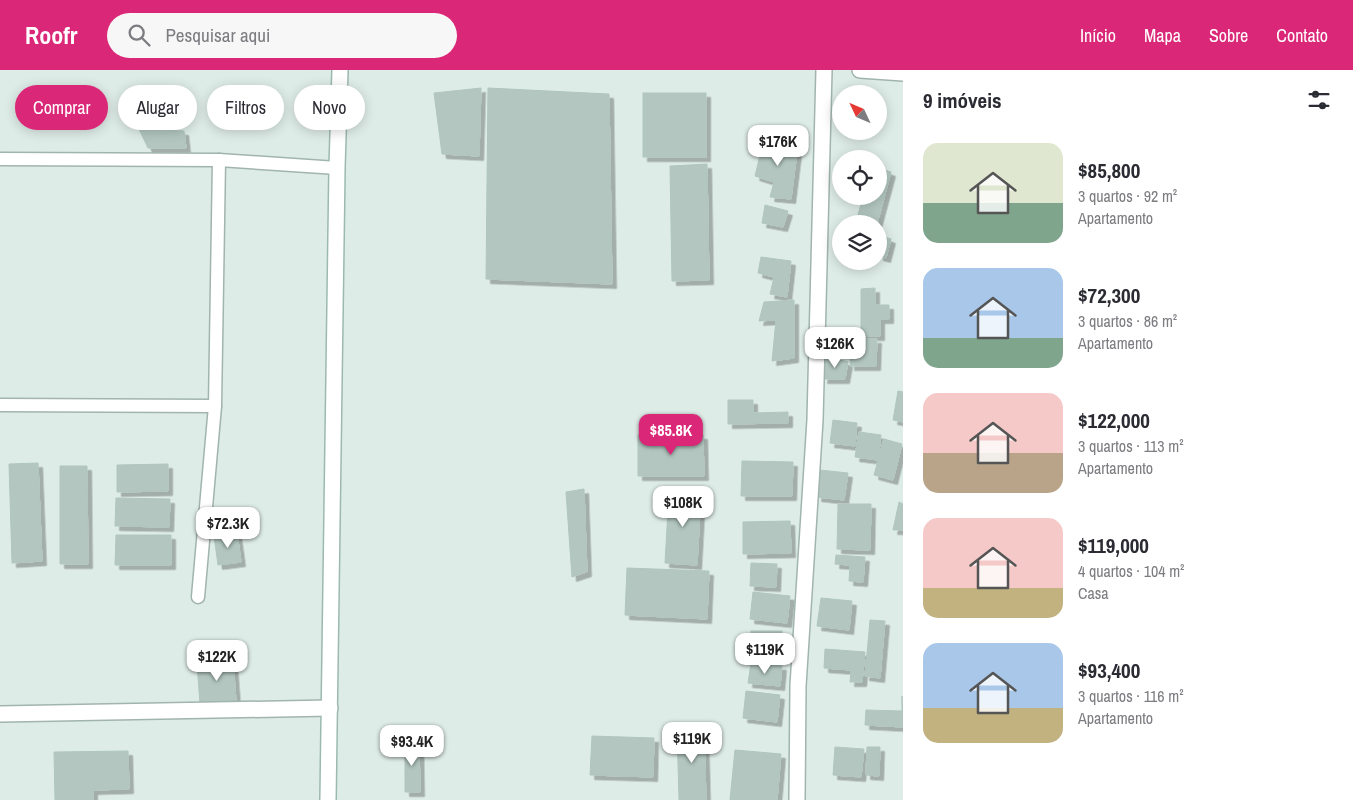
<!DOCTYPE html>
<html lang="pt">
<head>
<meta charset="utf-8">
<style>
  body { margin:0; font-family:"Archivo Narrow",sans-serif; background:#f7f7f7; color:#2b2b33; height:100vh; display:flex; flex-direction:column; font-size:19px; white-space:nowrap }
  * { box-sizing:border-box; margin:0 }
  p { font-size:16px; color:#7c7c81 }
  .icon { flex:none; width:28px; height:28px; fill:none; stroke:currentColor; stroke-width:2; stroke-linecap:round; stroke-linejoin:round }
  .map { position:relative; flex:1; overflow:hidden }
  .panel { display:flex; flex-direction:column; background:#fff; width:450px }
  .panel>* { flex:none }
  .top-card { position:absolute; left:15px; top:15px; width:475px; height:45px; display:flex; gap:10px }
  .needle { width:32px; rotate:314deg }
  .tools { position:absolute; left:832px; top:15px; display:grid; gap:10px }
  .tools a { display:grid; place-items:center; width:55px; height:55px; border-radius:50%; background:#fff; box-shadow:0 2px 12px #0003; font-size:25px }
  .price { position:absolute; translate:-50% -42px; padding:0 11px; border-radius:10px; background:#fff; color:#222; font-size:16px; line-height:32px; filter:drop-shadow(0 1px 2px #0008) }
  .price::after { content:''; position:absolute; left:50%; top:30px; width:15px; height:11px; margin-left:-8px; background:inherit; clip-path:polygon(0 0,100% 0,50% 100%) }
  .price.active { background:#db2777; color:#fff }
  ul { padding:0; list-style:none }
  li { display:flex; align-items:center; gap:15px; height:125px; padding:0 20px }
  li span { display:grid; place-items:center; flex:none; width:140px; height:100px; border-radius:15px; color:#555 }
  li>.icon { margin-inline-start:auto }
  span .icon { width:60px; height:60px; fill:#fffc; stroke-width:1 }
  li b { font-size:21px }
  h2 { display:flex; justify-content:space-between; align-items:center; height:60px; padding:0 20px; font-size:21px }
  .chip { padding:0 18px; border-radius:22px; background:#fff; box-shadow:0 2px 12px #0003; font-size:18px; line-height:45px }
  .chip.active { background:#db2777; color:#fff }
  header { display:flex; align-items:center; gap:30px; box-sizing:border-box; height:70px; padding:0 25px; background:#db2777; color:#fff }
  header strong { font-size:24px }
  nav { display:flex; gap:28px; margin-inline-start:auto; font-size:18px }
  .search { width:350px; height:45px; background:#f7f7f7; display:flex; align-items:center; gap:12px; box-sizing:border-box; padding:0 18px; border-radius:28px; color:#7c7c81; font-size:19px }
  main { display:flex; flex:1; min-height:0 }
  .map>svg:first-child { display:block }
  .building { fill:#b3c7c0; stroke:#b0c6bf; filter:url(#shadow) }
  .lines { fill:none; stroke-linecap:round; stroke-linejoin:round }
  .lane-casing { stroke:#a1b4af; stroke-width:15 }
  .street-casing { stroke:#a1b4af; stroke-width:18 }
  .secondary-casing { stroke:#9cb9b1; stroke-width:18 }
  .lane { stroke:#fff; stroke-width:12 }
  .street { stroke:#fff; stroke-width:15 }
  .secondary { stroke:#fff; stroke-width:15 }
</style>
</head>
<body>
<header>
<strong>Roofr</strong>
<div class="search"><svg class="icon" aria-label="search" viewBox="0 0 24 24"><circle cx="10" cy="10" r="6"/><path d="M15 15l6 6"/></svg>Pesquisar aqui</div>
<nav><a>Início</a><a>Mapa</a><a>Sobre</a><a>Contato</a></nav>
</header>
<main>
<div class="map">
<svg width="903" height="730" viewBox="0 0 903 730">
  <defs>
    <filter id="shadow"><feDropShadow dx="4.5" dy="4.5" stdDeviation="0" flood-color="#0004"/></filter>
  </defs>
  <rect width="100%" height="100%" fill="#deece7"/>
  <g class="building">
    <path d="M481,18L479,86L442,84L434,23Z"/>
    <path d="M488,18L609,24L612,214L486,209Z"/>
    <rect x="643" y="23" width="63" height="64"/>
    <path d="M139,59L184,61L186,78H148Z"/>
    <path d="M763,72L798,74L791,129L770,127L774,112L755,106Z"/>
    <path d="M707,94L709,210L672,211L670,96Z"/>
    <path d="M879,98L891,102L877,154H874L857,149L863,126H879Z"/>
    <path d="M765,135L788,141L783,157L762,153Z"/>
    <path d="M879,165L891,169L886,188L879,186Z"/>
    <path d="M761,187L791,191L787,227L770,224L774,207L758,203Z"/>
    <path d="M875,218V235H889V249H880V266H861V219Z"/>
    <path d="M794,230V288L772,291L776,250L759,251L764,232Z"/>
    <path d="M851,269H877L876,296H850Z"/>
    <path d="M826,286L848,292L845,309H823Z"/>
    <path d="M898,321L903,322V352L893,350Z"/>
    <path d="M728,330H753V343L788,342V353L728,354Z"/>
    <path d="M833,350L857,353L855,376L830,373Z"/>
    <path d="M859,362L881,365L878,390L855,387Z"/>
    <path d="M638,365H703L704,406H638Z"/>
    <path d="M884,369L902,374L893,410L874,405Z"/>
    <path d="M742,391L793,392L792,426H741Z"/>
    <path d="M38,393L42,491L12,493L9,394Z"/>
    <path d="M168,394V421L117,422V395Z"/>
    <path d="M60,396H87L88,494H60Z"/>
    <path d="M820,400L848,403L844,430L817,427Z"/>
    <path d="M584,419L587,502L572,507L566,422Z"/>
    <path d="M669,422L701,424L697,495L665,493Z"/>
    <path d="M116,428L170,429L169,457L115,456Z"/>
    <path d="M899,432L903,434V460H893Z"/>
    <path d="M838,434H871L870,480L837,479Z"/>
    <path d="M790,451L791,483L743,484V452Z"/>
    <path d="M237,463L241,492L218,495L214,466Z"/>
    <path d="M116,465H171V495H115Z"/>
    <path d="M836,485L865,487L863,512L849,511L850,495L835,494Z"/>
    <path d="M751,493L777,494L776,517L750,516Z"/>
    <path d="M627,498L709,501L707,549L625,545Z"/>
    <path d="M753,522L790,526L787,553L750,549Z"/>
    <path d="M821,528L852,531L849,560L817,556Z"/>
    <path d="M870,550L885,551L880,608L865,606Z"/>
    <rect x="751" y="561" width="31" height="25"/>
    <path d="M825,579L865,582L862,612H850L851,600L824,598Z"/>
    <path d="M233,591L236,631L200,634L197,594Z"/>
    <path d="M751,593L782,596L780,616L748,613Z"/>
    <path d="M746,621L780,625L777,652L743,648Z"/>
    <path d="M902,626L903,657L865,655L866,640L902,641Z"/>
    <path d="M704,657L706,730H679L677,658Z"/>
    <path d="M592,666L654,668L653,707L590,705Z"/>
    <path d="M419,669L420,722H405V673Z"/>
    <path d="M835,677L864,679L861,707L833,705Z"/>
    <path d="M867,677H880L879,706L866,705Z"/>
    <path d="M735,680L781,684L777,730H730Z"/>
    <path d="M128,681L129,719L93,720V730H55L54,682Z"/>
  </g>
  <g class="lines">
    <g class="lane-casing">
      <g id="lane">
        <path d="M0,89L219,90L337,98"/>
        <path d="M0,335L215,336"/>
        <path d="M198,527L215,336L219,90"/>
      </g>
    </g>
    <g class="street-casing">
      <g id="street">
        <path d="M860,0L903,3"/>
        <path d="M0,644L330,638"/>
        <path d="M797,730L798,616L815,350L824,0"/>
      </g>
    </g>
    <g class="secondary-casing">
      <path id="secondary" d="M328,730L337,98L340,0"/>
    </g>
    <use href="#lane" class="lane"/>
    <use href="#street" class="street"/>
    <use href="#secondary" class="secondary"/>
  </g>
</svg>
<div class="tools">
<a><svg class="needle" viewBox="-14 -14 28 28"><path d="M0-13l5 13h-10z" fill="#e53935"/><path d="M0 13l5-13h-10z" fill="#7c7c81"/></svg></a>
<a><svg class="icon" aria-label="locate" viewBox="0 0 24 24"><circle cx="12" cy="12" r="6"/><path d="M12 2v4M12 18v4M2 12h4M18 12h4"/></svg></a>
<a><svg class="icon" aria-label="layers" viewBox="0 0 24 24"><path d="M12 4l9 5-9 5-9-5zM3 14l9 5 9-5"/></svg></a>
</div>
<b class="price" style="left:778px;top:97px">$176K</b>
<b class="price" style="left:835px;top:299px">$126K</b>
<b class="price active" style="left:671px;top:386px">$85.8K</b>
<b class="price" style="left:683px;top:458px">$108K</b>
<b class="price" style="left:228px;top:479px">$72.3K</b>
<b class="price" style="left:765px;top:605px">$119K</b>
<b class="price" style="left:217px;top:612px">$122K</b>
<b class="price" style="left:692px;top:694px">$119K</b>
<b class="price" style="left:412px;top:697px">$93.4K</b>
<div class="top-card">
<a class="chip active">Comprar</a>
<a class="chip">Alugar</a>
<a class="chip">Filtros</a>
<a class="chip">Novo</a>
</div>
</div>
<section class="panel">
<h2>9 imóveis<svg class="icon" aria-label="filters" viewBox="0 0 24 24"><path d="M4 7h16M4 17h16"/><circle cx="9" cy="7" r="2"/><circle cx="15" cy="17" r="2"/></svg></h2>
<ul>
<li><span style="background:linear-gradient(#dfe7d0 60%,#7fa58c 0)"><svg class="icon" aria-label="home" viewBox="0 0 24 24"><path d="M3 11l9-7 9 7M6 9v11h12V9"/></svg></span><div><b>$85,800</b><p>3 quartos · 92 m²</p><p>Apartamento</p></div></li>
<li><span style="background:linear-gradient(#a9c7e8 70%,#7fa58c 0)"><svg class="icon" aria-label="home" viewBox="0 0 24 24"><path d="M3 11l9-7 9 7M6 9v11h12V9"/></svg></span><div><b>$72,300</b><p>3 quartos · 86 m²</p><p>Apartamento</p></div></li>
<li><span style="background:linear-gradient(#f6c9c9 60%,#b9a48a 0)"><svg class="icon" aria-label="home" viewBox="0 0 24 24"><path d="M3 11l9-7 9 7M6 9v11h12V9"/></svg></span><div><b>$122,000</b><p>3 quartos · 113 m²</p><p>Apartamento</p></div></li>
<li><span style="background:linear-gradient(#f6c9c9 70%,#c2b280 0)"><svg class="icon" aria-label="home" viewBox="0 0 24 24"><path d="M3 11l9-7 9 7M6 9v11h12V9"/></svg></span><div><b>$119,000</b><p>4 quartos · 104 m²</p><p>Casa</p></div></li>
<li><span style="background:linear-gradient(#a9c7e8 65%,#c2b280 0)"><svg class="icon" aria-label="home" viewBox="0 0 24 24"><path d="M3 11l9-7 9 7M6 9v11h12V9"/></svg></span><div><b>$93,400</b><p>3 quartos · 116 m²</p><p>Apartamento</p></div></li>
</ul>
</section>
</main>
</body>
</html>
